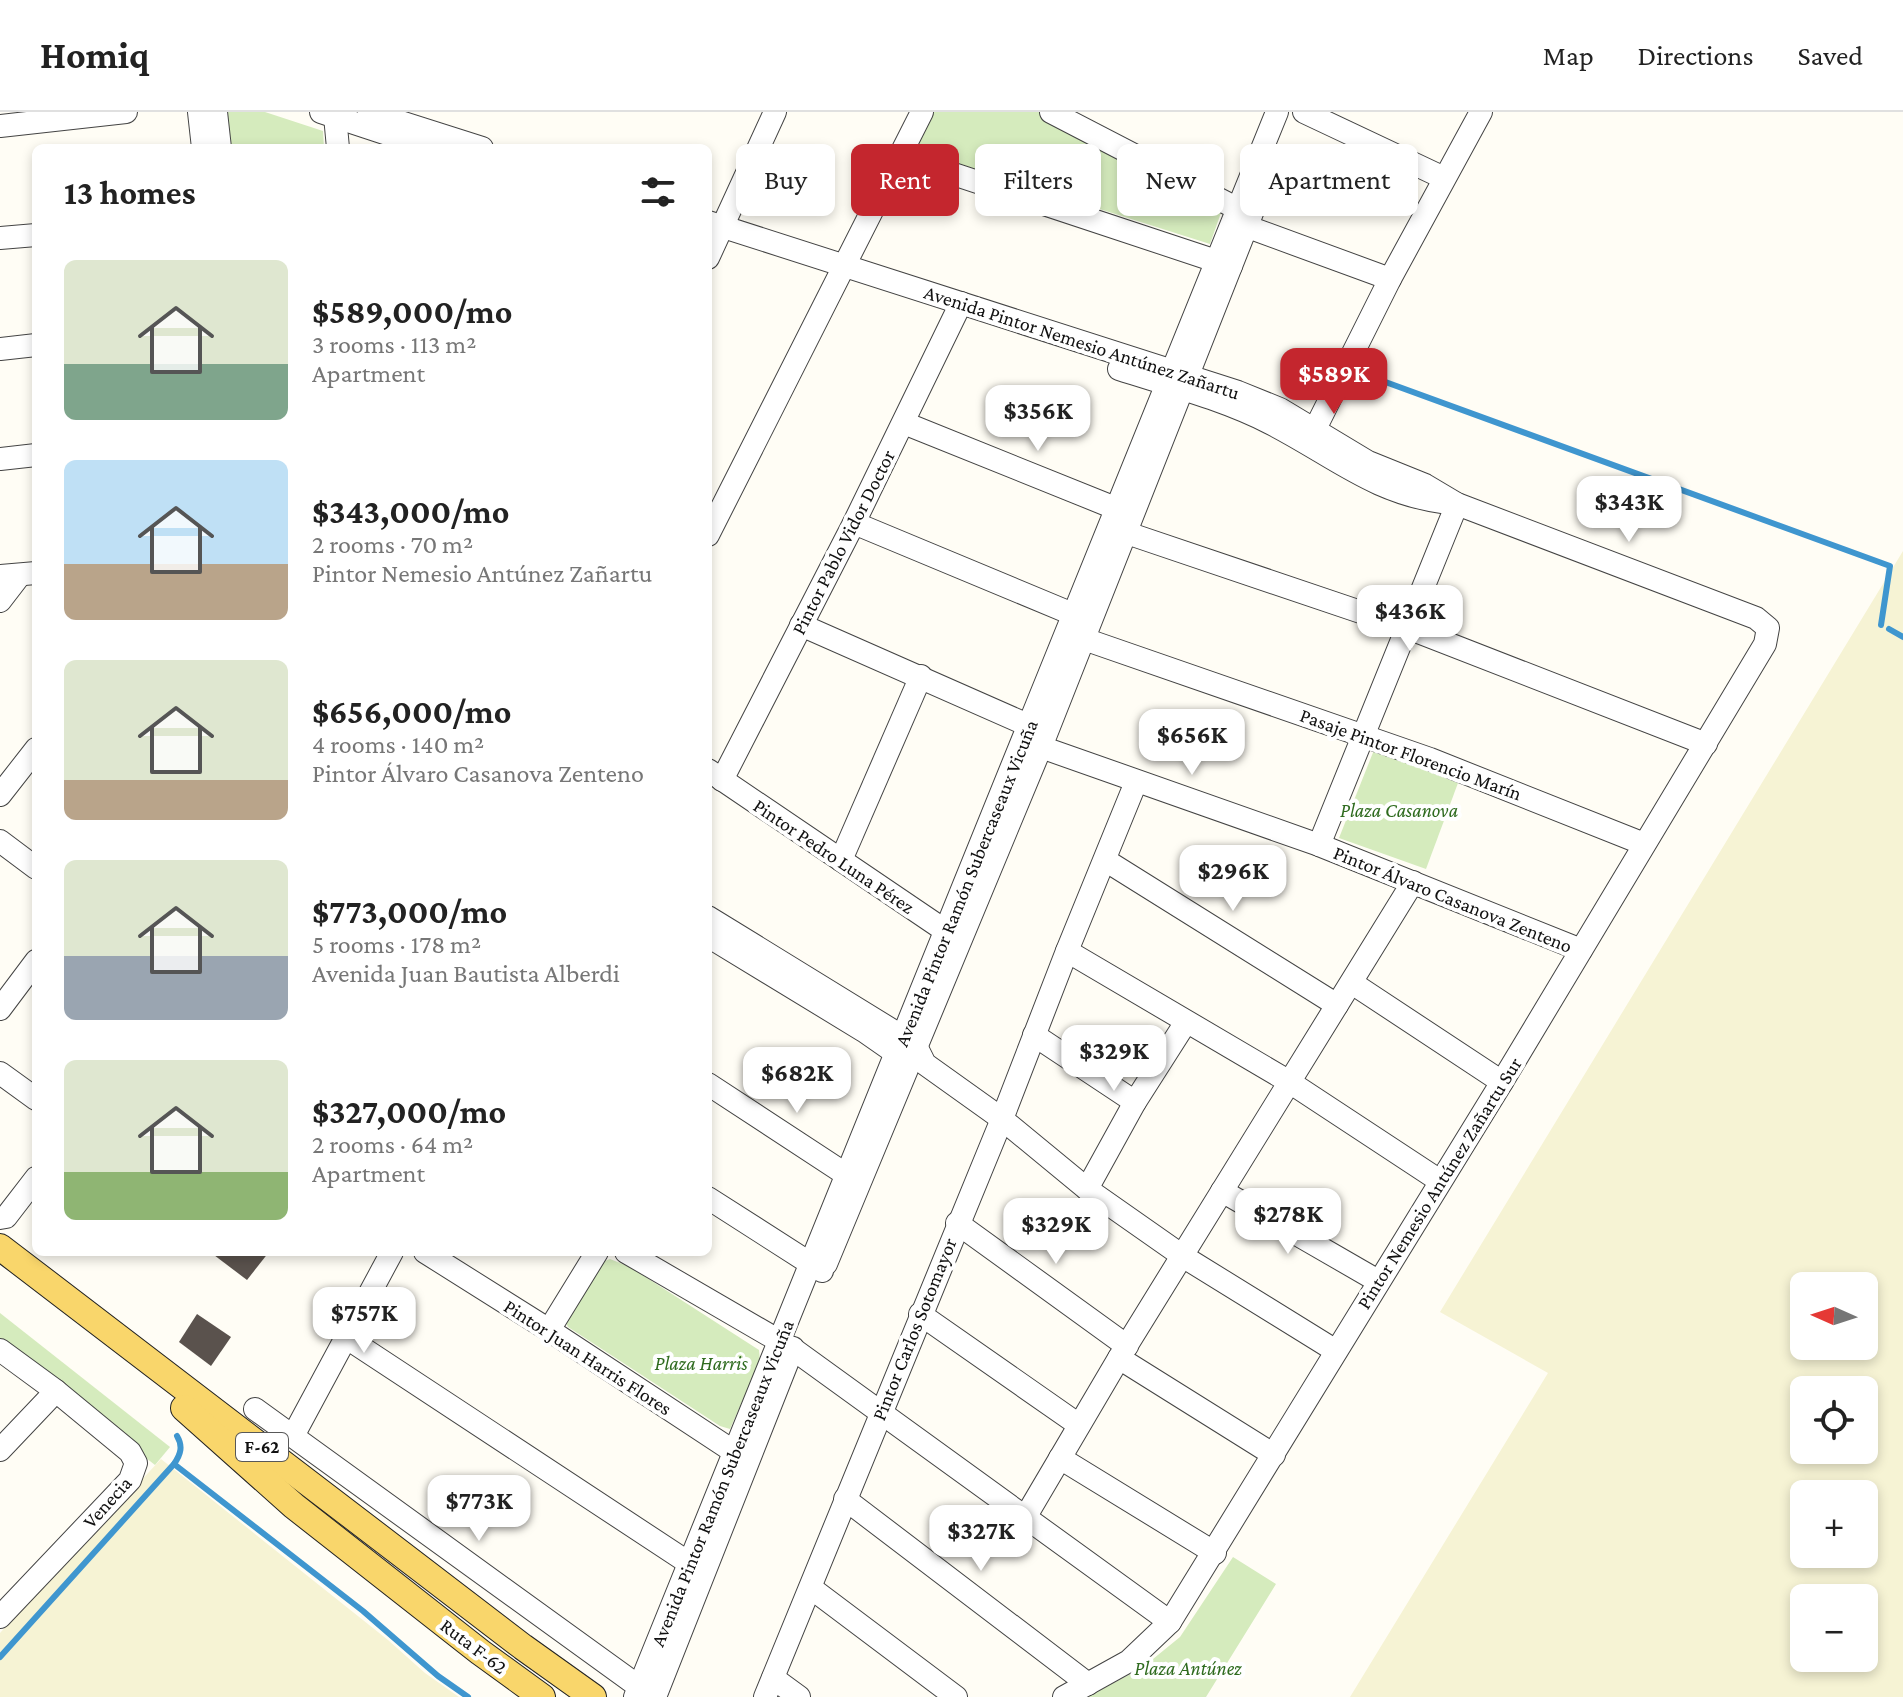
<!DOCTYPE html>
<html lang="en">
<head>
<meta charset="utf-8">
<style>
  body { margin:0; font-family:"Crimson Pro",serif; background:#f6f6f6; color:#222; height:100vh; display:flex; flex-direction:column; font-size:30px; white-space:nowrap }
  * { box-sizing:border-box; margin:0 }
  p { font-size:26px; color:#767676 }
  .icon { flex:none; width:44px; height:44px; fill:none; stroke:currentColor; stroke-width:2; stroke-linecap:round; stroke-linejoin:round }
  .map { position:relative; flex:1; overflow:hidden }
  .panel { position:absolute; left:32px; top:32px; width:680px; height:1112px; display:flex; flex-direction:column; background:#fff; border-radius:12px; box-shadow:0 4px 12px #0003 }
  .panel>* { flex:none }
  .hud { position:absolute; left:736px; top:32px; width:760px; height:72px; display:flex; gap:16px }
  .needle { width:52px; rotate:273deg }
  .tools { position:absolute; left:1790px; top:1160px; display:grid; gap:16px }
  .tools a { display:grid; place-items:center; width:88px; height:88px; border-radius:12px; background:#fff; box-shadow:0 4px 12px #0003; font-size:40px }
  .price { position:absolute; translate:-50% -68px; padding:0 18px; border-radius:16px; background:#fff; color:#222; font-size:26px; line-height:52px; filter:drop-shadow(0 2px 4px #0008) }
  .price::after { content:''; position:absolute; left:50%; top:48px; width:24px; height:18px; margin-left:-12px; background:inherit; clip-path:polygon(0 0,100% 0,50% 100%) }
  .price.selected { background:#c4262e; color:#fff }
  ul { padding:0; list-style:none }
  li { display:flex; align-items:center; gap:24px; height:200px; padding:0 32px }
  li span { display:grid; place-items:center; flex:none; width:224px; height:160px; border-radius:12px; color:#555 }
  li>.icon { margin-inline-start:auto }
  span .icon { width:96px; height:96px; fill:#fffc; stroke-width:1 }
  li b { font-size:34px }
  h2 { display:flex; justify-content:space-between; align-items:center; height:96px; padding:0 32px; font-size:34px }
  .chip { padding:0 28px; border-radius:12px; background:#fff; box-shadow:0 4px 12px #0003; font-size:28px; line-height:72px }
  .chip.selected { background:#c4262e; color:#fff }
  header { display:flex; align-items:center; gap:48px; box-sizing:border-box; height:112px; padding:0 40px; background:#fff; border-bottom:2px solid #e0e0e0 }
  header strong { font-size:38px }
  nav { display:flex; gap:44px; margin-inline-start:auto; font-size:28px }
  .map>svg:first-child { display:block }
  .farmland { fill:#f6f3d4; fill-rule:evenodd }
  .green { fill:#d5ebbd }
  .lines { fill:none; stroke-linecap:round; stroke-linejoin:round }
  .stream { stroke:#3f96cf; stroke-width:6 }
  .building { fill:#5a524d }
  .minor-casing { stroke:#444; stroke-width:24 }
  .major-casing { stroke:#222; stroke-width:28 }
  .minor { stroke:#fff; stroke-width:22 }
  .major { stroke:#f9d66b; stroke-width:26 }
  .labels { text-anchor:middle; dominant-baseline:central; stroke-width:8; stroke-linejoin:round; paint-order:stroke }
  .shield { fill:#fff; stroke:#585858; stroke-width:2 }
  .shield-label { font-size:18px; font-weight:bold; fill:#111 }
  .street-label { font-size:20px; fill:#111; stroke:#fff }
  .park-label { font-size:20px; font-style:italic; fill:#2f6b1f; stroke:#fff }
</style>
</head>
<body>
<header>
<strong>Homiq</strong>
<nav><a>Map</a><a>Directions</a><a>Saved</a></nav>
</header>
<div class="map">
<svg width="1903" height="1585" viewBox="0 0 1903 1585">
  <rect width="100%" height="100%" fill="#fffdf5"/>
  <g class="farmland">
    <path d="M1903,439V1585H1350L1548,1261L1440,1200ZM1804,1174H1864V1234H1804ZM1804,1278H1864V1338H1804ZM1804,1382H1864V1442H1804ZM1804,1486H1864V1546H1804Z"/>
    <path d="M161,1347L388,1528L425,1561L459,1585H0V1521Z"/>
  </g>
  <g class="green">
    <path d="M226,0H265L323,19L324,36H230Z"/>
    <path d="M933,0H1042L1223,95L1210,132L914,38Z"/>
    <path d="M1374,638L1458,671L1426,757L1339,726Z"/>
    <path d="M610,1147L630,1155L759,1238L760,1249L730,1317L720,1314L568,1215L566,1211L602,1150Z"/>
    <path d="M0,1201L170,1335L155,1353L0,1232Z"/>
    <path d="M1233,1445L1276,1472L1206,1585H1087L1142,1556L1180,1525Z"/>
  </g>
  <g class="lines">
    <g class="stream">
      <path d="M1369,264L1890,454L1881,513"/>
      <path d="M1889,517L1903,525"/>
      <path d="M174,1352L363,1499L438,1564L468,1585"/>
      <path d="M0,1545L174,1352C181,1342 183,1334 177,1324"/>
    </g>
  </g>
  <g class="building">
    <path d="M210,1140H269L247,1168Z"/>
    <path d="M197,1202L231,1225L211,1254L179,1230Z"/>
  </g>
  <g class="lines">
    <g class="minor-casing">
      <g id="minor">
        <path d="M199,0L203,36"/>
        <path d="M216,0L220,36"/>
        <path d="M321,0L430,36"/>
        <path d="M369,0L482,36"/>
        <path d="M1051,0L1238,97L1248,115L1390,167"/>
        <path d="M1304,0L1444,66"/>
        <path d="M335,4L338,36"/>
        <path d="M0,14L126,0"/>
        <path d="M899,44L1231,154"/>
        <path d="M708,110L1238,280L1280,297L1368,350L1425,373L1457,392L1756,506L1768,516L1765,532L1502,970L1170,1510L1129,1549L1064,1585"/>
        <path d="M0,126L36,123"/>
        <path d="M708,146L775,0"/>
        <path d="M0,237L36,233"/>
        <path d="M1119,257C1169,273 1223,287 1270,311C1333,343 1374,382 1448,391"/>
        <path d="M904,311L1115,396L1124,420L1408,516L1706,632"/>
        <path d="M1314,319L1390,167L1481,0"/>
        <path d="M0,347L36,343"/>
        <path d="M854,411L1075,503L1084,527L1430,647L1644,732"/>
        <path d="M708,423L922,0"/>
        <path d="M0,464L36,461"/>
        <path d="M0,489L20,463"/>
        <path d="M801,513L1030,614L1041,635L1319,733L1581,838"/>
        <path d="M708,658L956,826"/>
        <path d="M722,668L854,411L961,191"/>
        <path d="M0,683L36,637"/>
        <path d="M0,729L36,756"/>
        <path d="M1319,733L1457,392"/>
        <path d="M841,748L921,564"/>
        <path d="M1105,748L1337,893"/>
        <path d="M708,805L903,925L916,934L925,952L1002,1007L1087,1077L1184,1145L1336,1239"/>
        <path d="M708,824L864,919L907,949"/>
        <path d="M1067,839L1288,969L1440,1069"/>
        <path d="M1352,871L1502,970"/>
        <path d="M0,897L36,849"/>
        <path d="M1034,923L1135,990"/>
        <path d="M0,961L36,987"/>
        <path d="M708,972L856,1069"/>
        <path d="M1087,1077L1135,990L1186,910"/>
        <path d="M1222,1079L1378,1169"/>
        <path d="M708,1086L822,1159"/>
        <path d="M0,1106L6,1105L36,1066"/>
        <path d="M957,1111L1127,1234"/>
        <path d="M425,1140L549,1218L745,1347"/>
        <path d="M626,1140L793,1237L1170,1510"/>
        <path d="M826,1152L1041,635L1265,68"/>
        <path d="M920,1202L1079,1313"/>
        <path d="M549,1218L597,1140"/>
        <path d="M347,1226L701,1459"/>
        <path d="M0,1238L56,1279L130,1340L136,1351L130,1368L0,1505"/>
        <path d="M1119,1246L1274,1343"/>
        <path d="M255,1297L649,1582"/>
        <path d="M293,1324L392,1140"/>
        <path d="M0,1338L56,1279"/>
        <path d="M1060,1346L1215,1441"/>
        <path d="M845,1387L1088,1572"/>
        <path d="M1026,1404L1119,1246L1413,770"/>
        <path d="M811,1476L956,1585"/>
        <path d="M773,1566L799,1585"/>
        <path d="M635,1585L1277,0"/>
        <path d="M655,1585L793,1236"/>
        <path d="M765,1585L1002,1007L1067,839L1136,670"/>
      </g>
    </g>
    <g class="major-casing">
      <g id="major">
        <path d="M0,1135L523,1535L593,1585"/>
        <path d="M184,1296L294,1394L480,1540L542,1585"/>
      </g>
    </g>
    <use href="#minor" class="minor"/>
    <use href="#major" class="major"/>
  </g>
  <g class="labels">
    <rect class="shield" x="236" y="1321" width="52" height="28" rx="6"/>
    <g class="shield-label">
      <text x="262" y="1335">F-62</text>
    </g>
    <g class="street-label">
      <text transform="translate(1082 230) rotate(18)">Avenida Pintor Nemesio Antúnez Zañartu</text>
      <text transform="translate(843 430) rotate(-63)">Pintor Pablo Vidor Doctor</text>
      <text transform="translate(1411 642) rotate(20)">Pasaje Pintor Florencio Marín</text>
      <text transform="translate(834 744) rotate(34)">Pintor Pedro Luna Pérez</text>
      <text transform="translate(966 771) rotate(-68)">Avenida Pintor Ramón Subercaseaux Vicuña</text>
      <text transform="translate(1453 787) rotate(22)">Pintor Álvaro Casanova Zenteno</text>
      <text transform="translate(1439 1071) rotate(-58)">Pintor Nemesio Antúnez Zañartu Sur</text>
      <text transform="translate(914 1217) rotate(-68)">Pintor Carlos Sotomayor</text>
      <text transform="translate(588 1245) rotate(33)">Pintor Juan Harris Flores</text>
      <text transform="translate(722 1371) rotate(-68)">Avenida Pintor Ramón Subercaseaux Vicuña</text>
      <text transform="translate(107 1390) rotate(-48)">Venecia</text>
      <text transform="translate(474 1534) rotate(37)">Ruta F-62</text>
    </g>
    <g class="park-label">
      <text x="1399" y="698">Plaza Casanova</text>
      <text x="701" y="1251">Plaza Harris</text>
      <text x="1188" y="1556">Plaza Antúnez</text>
    </g>
  </g>
</svg>
<div class="tools">
<a><svg class="needle" viewBox="-14 -14 28 28"><path d="M0-13l5 13h-10z" fill="#e53935"/><path d="M0 13l5-13h-10z" fill="#767676"/></svg></a>
<a><svg class="icon" aria-label="locate" viewBox="0 0 24 24"><circle cx="12" cy="12" r="6"/><path d="M12 2v4M12 18v4M2 12h4M18 12h4"/></svg></a>
<a>+</a>
<a>−</a>
</div>
<b class="price selected" style="left:1334px;top:304px">$589K</b>
<b class="price" style="left:1038px;top:341px">$356K</b>
<b class="price" style="left:1629px;top:432px">$343K</b>
<b class="price" style="left:1410px;top:541px">$436K</b>
<b class="price" style="left:1192px;top:665px">$656K</b>
<b class="price" style="left:1233px;top:801px">$296K</b>
<b class="price" style="left:1114px;top:981px">$329K</b>
<b class="price" style="left:797px;top:1003px">$682K</b>
<b class="price" style="left:1288px;top:1144px">$278K</b>
<b class="price" style="left:1056px;top:1154px">$329K</b>
<b class="price" style="left:364px;top:1243px">$757K</b>
<b class="price" style="left:479px;top:1431px">$773K</b>
<b class="price" style="left:981px;top:1461px">$327K</b>
<div class="hud">
<a class="chip">Buy</a>
<a class="chip selected">Rent</a>
<a class="chip">Filters</a>
<a class="chip">New</a>
<a class="chip">Apartment</a>
</div>
<section class="panel">
<h2>13 homes<svg class="icon" aria-label="filters" viewBox="0 0 24 24"><path d="M4 7h16M4 17h16"/><circle cx="9" cy="7" r="2"/><circle cx="15" cy="17" r="2"/></svg></h2>
<ul>
<li><span style="background:linear-gradient(#dfe7d0 65%,#7fa58c 0)"><svg class="icon" aria-label="home" viewBox="0 0 24 24"><path d="M3 11l9-7 9 7M6 9v11h12V9"/></svg></span><div><b>$589,000/mo</b><p>3 rooms · 113 m²</p><p>Apartment</p></div></li>
<li><span style="background:linear-gradient(#bfe0f5 65%,#b9a48a 0)"><svg class="icon" aria-label="home" viewBox="0 0 24 24"><path d="M3 11l9-7 9 7M6 9v11h12V9"/></svg></span><div><b>$343,000/mo</b><p>2 rooms · 70 m²</p><p>Pintor Nemesio Antúnez Zañartu</p></div></li>
<li><span style="background:linear-gradient(#dfe7d0 75%,#b9a48a 0)"><svg class="icon" aria-label="home" viewBox="0 0 24 24"><path d="M3 11l9-7 9 7M6 9v11h12V9"/></svg></span><div><b>$656,000/mo</b><p>4 rooms · 140 m²</p><p>Pintor Álvaro Casanova Zenteno</p></div></li>
<li><span style="background:linear-gradient(#dfe7d0 60%,#9aa5b1 0)"><svg class="icon" aria-label="home" viewBox="0 0 24 24"><path d="M3 11l9-7 9 7M6 9v11h12V9"/></svg></span><div><b>$773,000/mo</b><p>5 rooms · 178 m²</p><p>Avenida Juan Bautista Alberdi</p></div></li>
<li><span style="background:linear-gradient(#dfe7d0 70%,#8fb573 0)"><svg class="icon" aria-label="home" viewBox="0 0 24 24"><path d="M3 11l9-7 9 7M6 9v11h12V9"/></svg></span><div><b>$327,000/mo</b><p>2 rooms · 64 m²</p><p>Apartment</p></div></li>
</ul>
</section>
</div>
</body>
</html>
